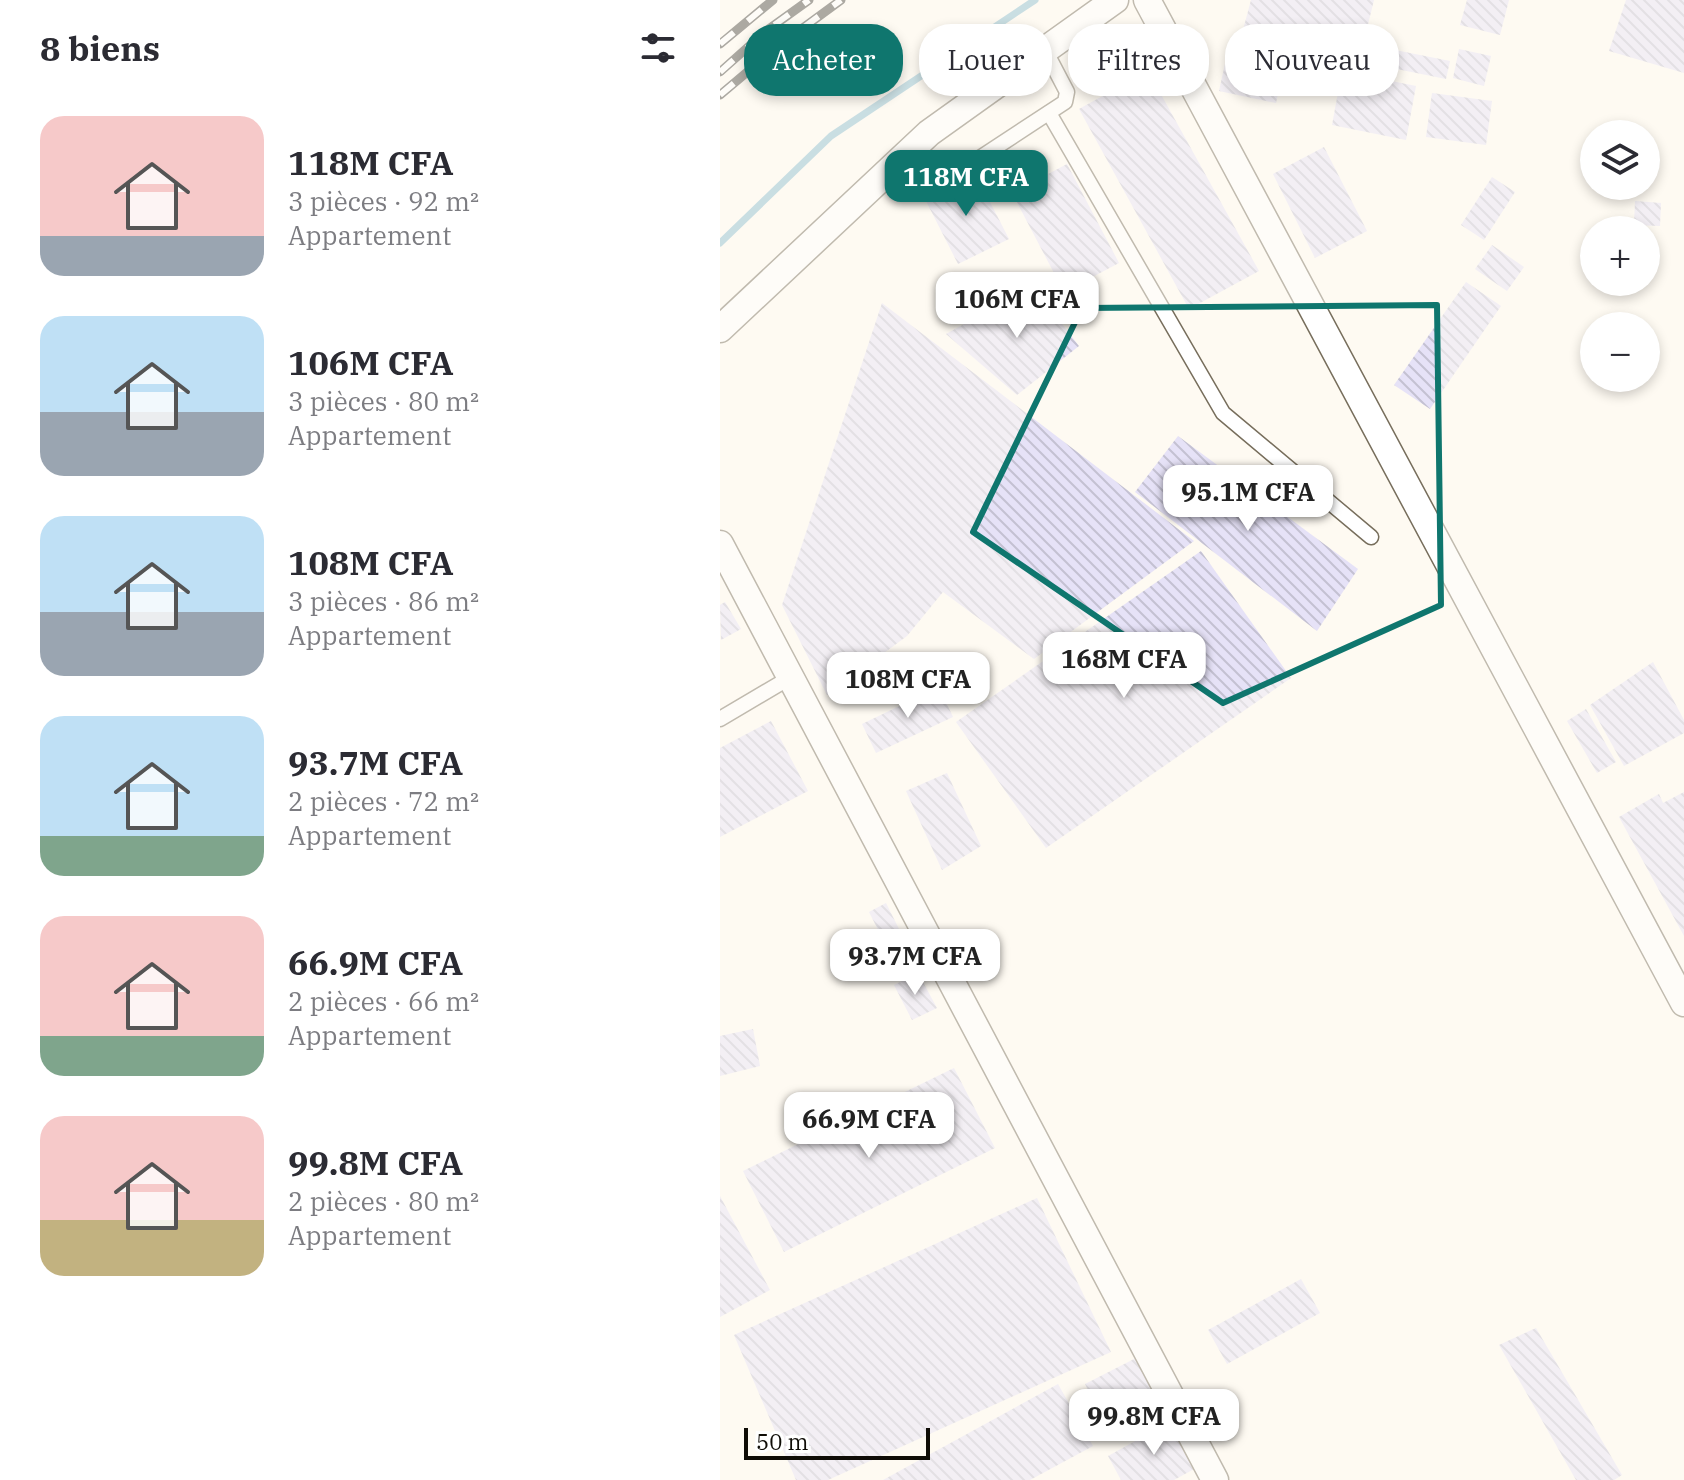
<!DOCTYPE html>
<html lang="fr">
<head>
<meta charset="utf-8">
<style>
  body { margin:0; font-family:"IBM Plex Serif",serif; background:#f7f7f7; color:#2b2b33; height:100vh; display:flex; flex-direction:column; font-size:30px; white-space:nowrap }
  * { box-sizing:border-box; margin:0 }
  p { font-size:26px; color:#7c7c81 }
  .icon { flex:none; width:44px; height:44px; fill:none; stroke:currentColor; stroke-width:2; stroke-linecap:round; stroke-linejoin:round }
  .map { position:relative; flex:1; overflow:hidden }
  .drawer { display:flex; flex-direction:column; background:#fff; width:720px }
  .drawer>* { flex:none }
  .guide { position:absolute; left:24px; top:24px; width:760px; height:72px; display:flex; gap:16px }
  .controls { position:absolute; left:860px; top:120px; display:grid; gap:16px }
  .controls a { display:grid; place-items:center; width:80px; height:80px; border-radius:50%; background:#fff; box-shadow:0 4px 12px #0003; font-size:40px }
  .scale { position:absolute; left:24px; bottom:20px; width:186px; box-sizing:border-box; padding-left:8px; border:4px solid #0f0c06; border-top:0; font-size:22px; line-height:28px; white-space:nowrap; color:#0f0c06; -webkit-text-stroke:6px #fff; paint-order:stroke }
  .price { position:absolute; translate:-50% -68px; padding:0 18px; border-radius:16px; background:#fff; color:#222; font-size:26px; line-height:52px; filter:drop-shadow(0 2px 4px #0008) }
  .price::after { content:''; position:absolute; left:50%; top:48px; width:24px; height:18px; margin-left:-12px; background:inherit; clip-path:polygon(0 0,100% 0,50% 100%) }
  .price.on { background:#0f766e; color:#fff }
  ul { padding:0; list-style:none }
  li { display:flex; align-items:center; gap:24px; height:200px; padding:0 40px }
  li span { display:grid; place-items:center; flex:none; width:224px; height:160px; border-radius:24px; color:#555 }
  li>.icon { margin-inline-start:auto }
  span .icon { width:96px; height:96px; fill:#fffc; stroke-width:1 }
  li b { font-size:34px }
  h2 { display:flex; justify-content:space-between; align-items:center; height:96px; padding:0 40px; font-size:34px }
  .chip { padding:0 28px; border-radius:32px; background:#fff; box-shadow:0 4px 12px #0003; font-size:28px; line-height:72px }
  .chip.on { background:#0f766e; color:#fff }
  main { display:flex; flex:1; min-height:0 }
  .map>svg:first-child { display:block }
  .lines { fill:none; stroke-linecap:round; stroke-linejoin:round }
  .stream { stroke:#8bbdcf; stroke-width:7 }
  .building { fill:url(#building-back-hatch) }
  .lane-casing { stroke:#776e5c; stroke-width:17 }
  .street-casing { stroke:#776e5c; stroke-width:29 }
  .lane { stroke:#fff; stroke-width:14 }
  .street { stroke:#fff; stroke-width:26 }
  .rail-casing { stroke:#4b4842; stroke-width:9 }
  .rail { stroke:#fff; stroke-width:6; stroke-dasharray:18; stroke-linecap:butt }
  .marked { fill:none; stroke:#0f766e; stroke-width:6; stroke-linejoin:round }
</style>
</head>
<body>
<main>
<section class="drawer">
<h2>8 biens<svg class="icon" aria-label="filters" viewBox="0 0 24 24"><path d="M4 7h16M4 17h16"/><circle cx="9" cy="7" r="2"/><circle cx="15" cy="17" r="2"/></svg></h2>
<ul>
<li><span style="background:linear-gradient(#f6c9c9 75%,#9aa5b1 0)"><svg class="icon" aria-label="home" viewBox="0 0 24 24"><path d="M3 11l9-7 9 7M6 9v11h12V9"/></svg></span><div><b>118M CFA</b><p>3 pièces · 92 m²</p><p>Appartement</p></div></li>
<li><span style="background:linear-gradient(#bfe0f5 60%,#9aa5b1 0)"><svg class="icon" aria-label="home" viewBox="0 0 24 24"><path d="M3 11l9-7 9 7M6 9v11h12V9"/></svg></span><div><b>106M CFA</b><p>3 pièces · 80 m²</p><p>Appartement</p></div></li>
<li><span style="background:linear-gradient(#bfe0f5 60%,#9aa5b1 0)"><svg class="icon" aria-label="home" viewBox="0 0 24 24"><path d="M3 11l9-7 9 7M6 9v11h12V9"/></svg></span><div><b>108M CFA</b><p>3 pièces · 86 m²</p><p>Appartement</p></div></li>
<li><span style="background:linear-gradient(#bfe0f5 75%,#7fa58c 0)"><svg class="icon" aria-label="home" viewBox="0 0 24 24"><path d="M3 11l9-7 9 7M6 9v11h12V9"/></svg></span><div><b>93.7M CFA</b><p>2 pièces · 72 m²</p><p>Appartement</p></div></li>
<li><span style="background:linear-gradient(#f6c9c9 75%,#7fa58c 0)"><svg class="icon" aria-label="home" viewBox="0 0 24 24"><path d="M3 11l9-7 9 7M6 9v11h12V9"/></svg></span><div><b>66.9M CFA</b><p>2 pièces · 66 m²</p><p>Appartement</p></div></li>
<li><span style="background:linear-gradient(#f6c9c9 65%,#c2b280 0)"><svg class="icon" aria-label="home" viewBox="0 0 24 24"><path d="M3 11l9-7 9 7M6 9v11h12V9"/></svg></span><div><b>99.8M CFA</b><p>2 pièces · 80 m²</p><p>Appartement</p></div></li>
</ul>
</section>
<div class="map">
<svg width="964" height="1480" viewBox="0 0 964 1480">
  <defs>
    <pattern id="building-back-hatch" width="6" height="6" patternUnits="userSpaceOnUse" patternTransform="scale(2)"><rect width="6" height="6" fill="#e6e2f7"/><path d="M-1 5l2 2M0 0l6 6M5-1l2 2" fill="none" stroke="#c4c1d2"/></pattern>
  </defs>
  <rect width="100%" height="100%" fill="#fefaf2"/>
  <g class="lines">
    <path class="stream" d="M0,243L111,136L315,0"/>
  </g>
  <g class="building">
    <path d="M531,0H654L640,57L523,30Z"/>
    <path d="M747,0H789L780,35L740,25Z"/>
    <path d="M906,0H964V73L889,51Z"/>
    <path d="M509,46L566,58L556,103L499,91Z"/>
    <path d="M655,46L730,61L726,79L652,64Z"/>
    <path d="M739,49L771,56L764,86L733,78Z"/>
    <path d="M428,71L539,271L469,309L359,109Z"/>
    <path d="M622,71L696,86L686,140L612,125Z"/>
    <path d="M712,93L772,101L766,145L706,137Z"/>
    <path d="M604,147L647,231L595,258L553,174Z"/>
    <path d="M347,164L399,263L344,292L292,193Z"/>
    <path d="M254,171L289,239L238,264L204,197Z"/>
    <path d="M772,177L795,192L764,240L741,225Z"/>
    <path d="M915,201L941,203L940,226L914,225Z"/>
    <path d="M772,245L804,267L787,291L755,269Z"/>
    <path d="M746,282L781,306L710,409L674,385Z"/>
    <path d="M313,286L359,346L297,395L226,334Z"/>
    <path d="M162,303L474,541L314,659L223,592L187,636L107,695L62,605Z"/>
    <path d="M458,436L638,569L597,631L415,492Z"/>
    <path d="M481,551L571,678L326,848L236,722Z"/>
    <path d="M5,602L21,629L1,640L0,605Z"/>
    <path d="M933,662L964,720V733L904,766L870,705Z"/>
    <path d="M219,687L233,717L156,753L142,724Z"/>
    <path d="M866,709L896,762L877,773L847,721Z"/>
    <path d="M51,721L88,791L0,837V748Z"/>
    <path d="M227,773L261,846L222,870L186,791Z"/>
    <path d="M964,792V936L899,817L939,794L943,803Z"/>
    <path d="M166,903L198,967L181,975L149,912Z"/>
    <path d="M198,973L217,1008L192,1020L174,985Z"/>
    <path d="M33,1029L40,1066L0,1076V1036Z"/>
    <path d="M234,1068L275,1148L64,1252L23,1171Z"/>
    <path d="M0,1196L50,1290L0,1317Z"/>
    <path d="M317,1198L391,1352L108,1480H76L14,1335Z"/>
    <path d="M581,1279L600,1313L507,1364L488,1330Z"/>
    <path d="M816,1328L902,1475L894,1480H856L779,1345Z"/>
    <path d="M416,1358L444,1414L393,1440L365,1384Z"/>
    <path d="M338,1384L373,1446L310,1480H163Z"/>
    <path d="M450,1422L476,1468L454,1480H401L388,1456Z"/>
  </g>
  <g class="lines">
    <g class="lane-casing">
      <g id="lane">
        <path d="M329,113L503,413L651,537"/>
        <path d="M249,165L345,102L347,92L325,50"/>
        <path d="M0,719L71,677"/>
      </g>
    </g>
    <g class="street-casing">
      <g id="street">
        <path d="M427,0L964,1003"/>
        <path d="M0,329L209,133L395,0"/>
        <path d="M0,544L495,1480"/>
      </g>
    </g>
    <use href="#lane" class="lane"/>
    <use href="#street" class="street"/>
    <g class="rail-casing">
      <g id="rail">
        <path d="M0,44L53,0"/>
        <path d="M0,72L46,31L89,0"/>
        <path d="M0,95L57,47L121,0"/>
      </g>
    </g>
    <use href="#rail" class="rail"/>
  </g>
  <path d="M0 0H964V1480H0ZM717,305L721,605L503,703L253,532L362,308Z" fill="#fefaf2" fill-opacity=".55" fill-rule="evenodd"/>
  <path class="marked" d="M717,305L721,605L503,703L253,532L362,308Z"/>
</svg>
<div class="controls">
<a><svg class="icon" aria-label="layers" viewBox="0 0 24 24"><path d="M12 4l9 5-9 5-9-5zM3 14l9 5 9-5"/></svg></a>
<a>+</a>
<a>−</a>
</div>
<div class="scale">50 m</div>
<b class="price on" style="left:246px;top:218px">118M CFA</b>
<b class="price" style="left:297px;top:340px">106M CFA</b>
<b class="price" style="left:528px;top:533px">95.1M CFA</b>
<b class="price" style="left:404px;top:700px">168M CFA</b>
<b class="price" style="left:188px;top:720px">108M CFA</b>
<b class="price" style="left:195px;top:997px">93.7M CFA</b>
<b class="price" style="left:149px;top:1160px">66.9M CFA</b>
<b class="price" style="left:434px;top:1457px">99.8M CFA</b>
<div class="guide">
<a class="chip on">Acheter</a>
<a class="chip">Louer</a>
<a class="chip">Filtres</a>
<a class="chip">Nouveau</a>
</div>
</div>
</main>
</body>
</html>
